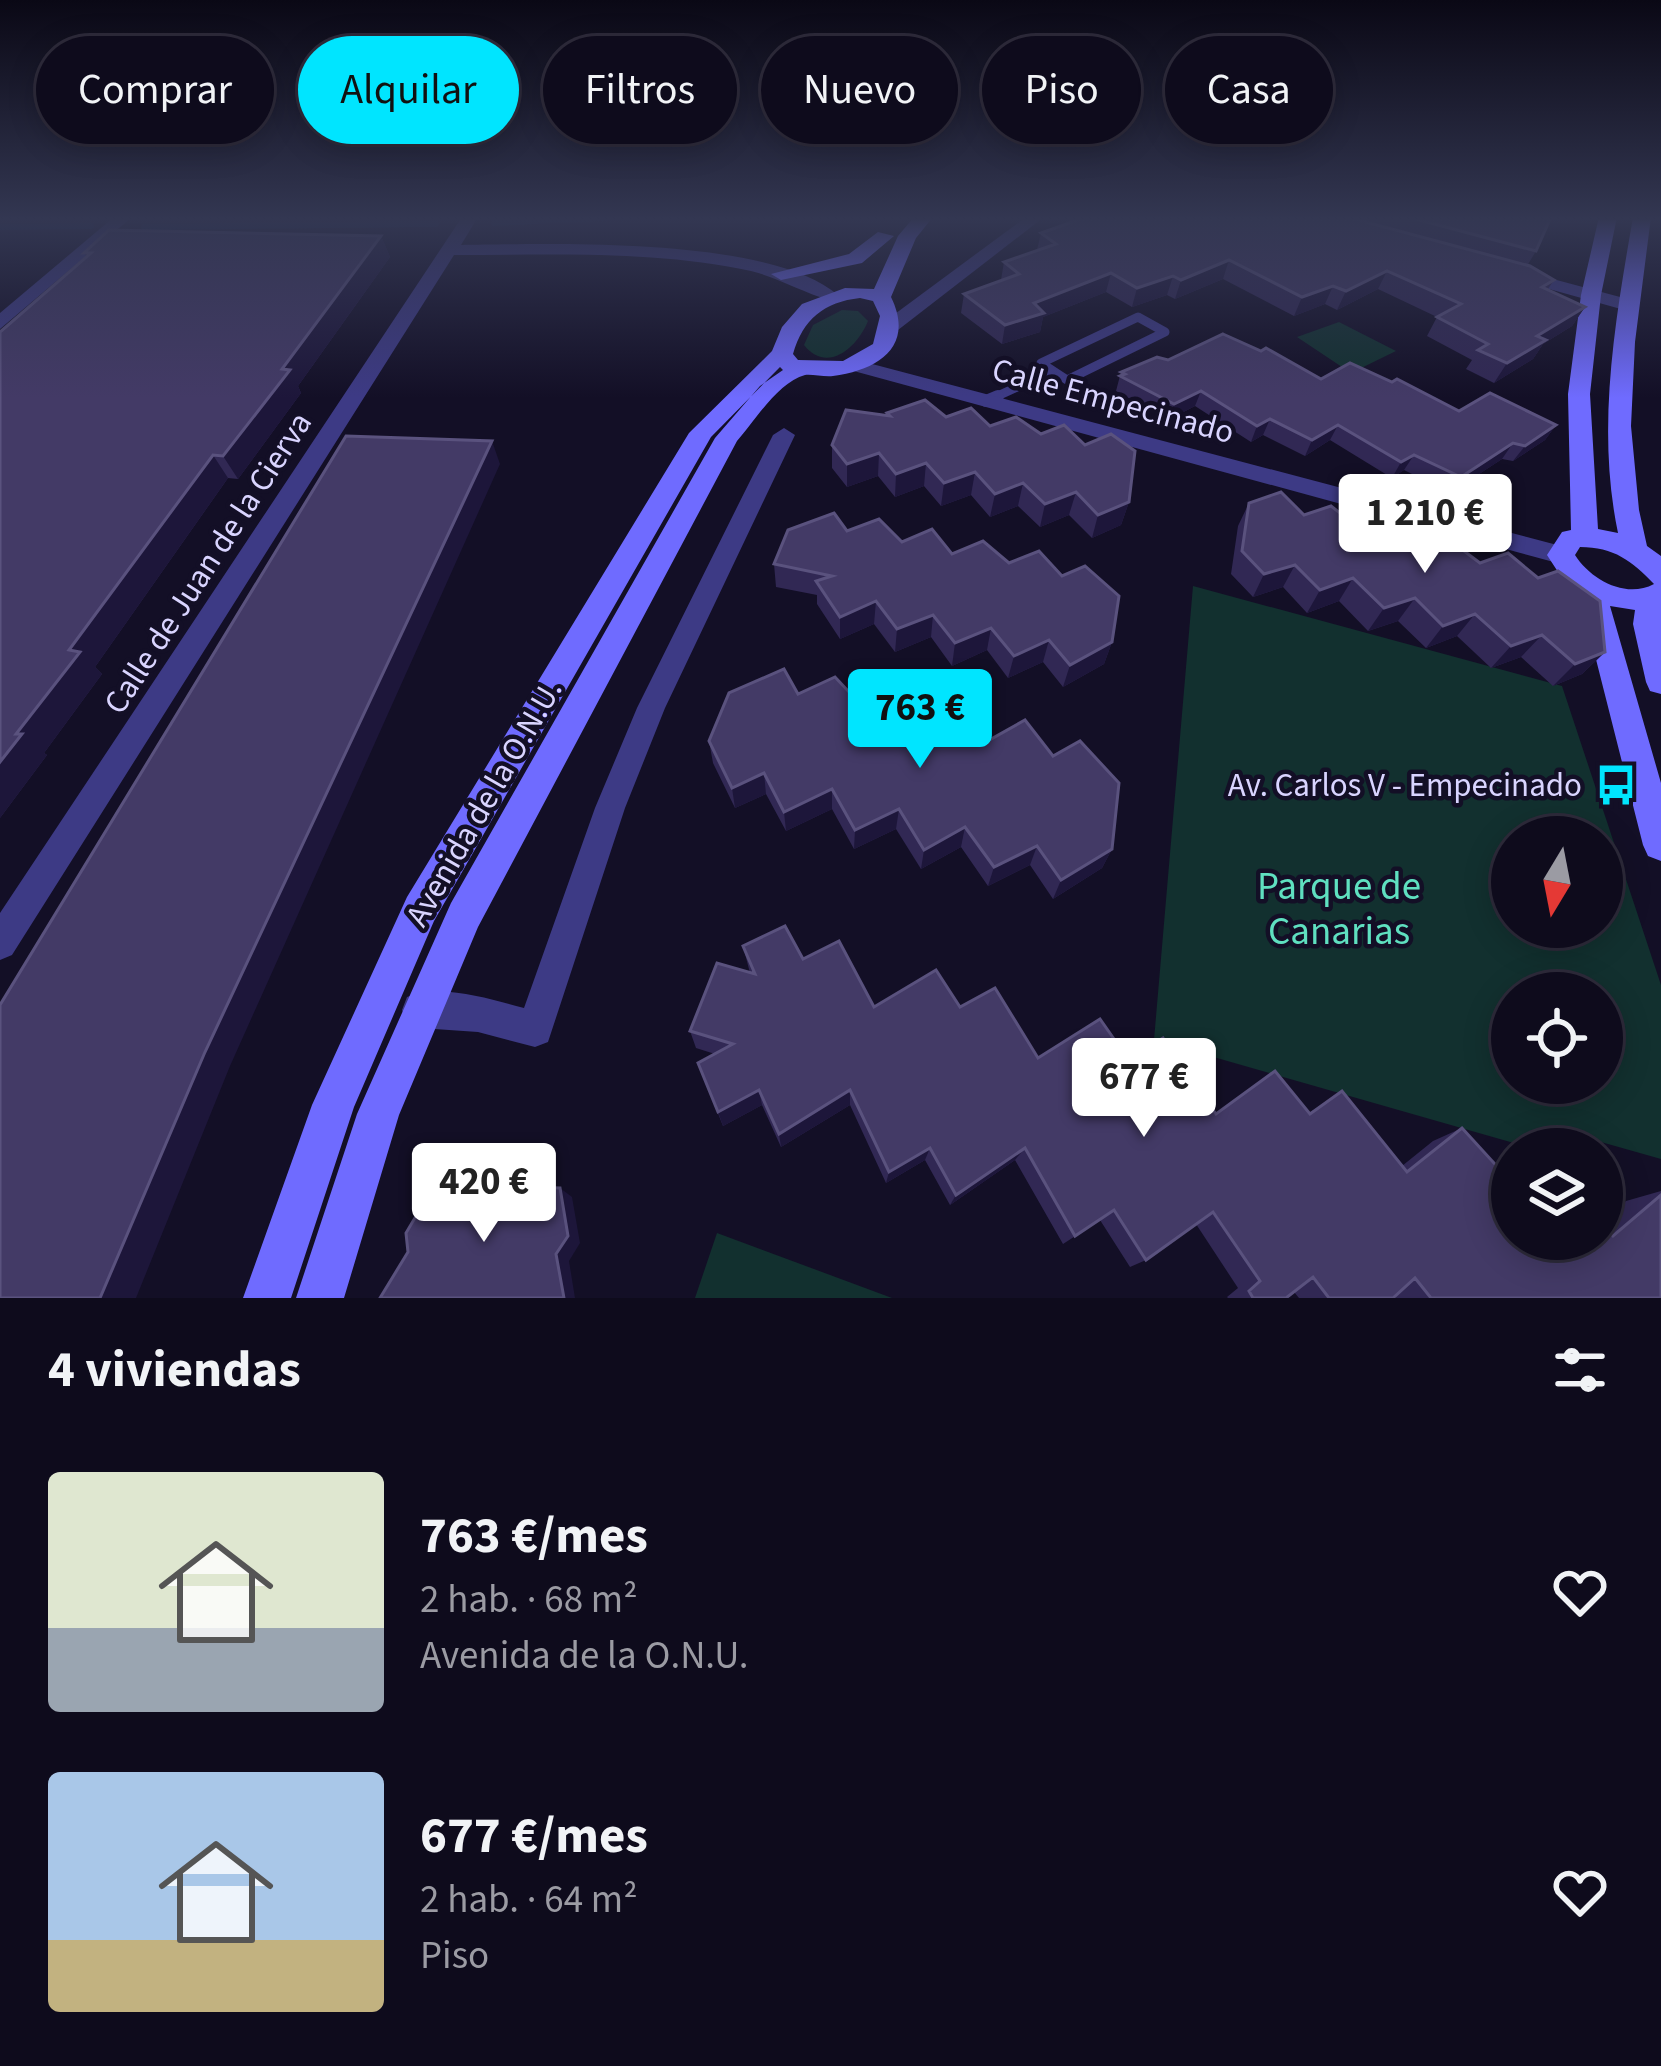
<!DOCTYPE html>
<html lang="es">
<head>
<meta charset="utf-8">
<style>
  body { margin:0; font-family:"Source Sans 3",sans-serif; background:#1c1929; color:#f1f3f6; height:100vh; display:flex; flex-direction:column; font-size:45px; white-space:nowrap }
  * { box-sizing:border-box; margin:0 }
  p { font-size:39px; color:#9b9ba3 }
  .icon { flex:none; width:66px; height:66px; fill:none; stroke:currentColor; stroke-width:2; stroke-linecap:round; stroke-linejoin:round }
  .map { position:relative; height:1298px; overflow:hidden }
  .side { display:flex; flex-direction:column; background:#0e0b1c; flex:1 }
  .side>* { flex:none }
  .banner { position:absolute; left:36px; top:36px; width:1590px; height:108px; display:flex; gap:24px }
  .needle { width:78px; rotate:190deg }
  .buttons { position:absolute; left:1491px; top:816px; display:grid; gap:24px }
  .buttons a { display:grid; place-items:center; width:132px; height:132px; border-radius:50%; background:#0e0b1c; box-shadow:0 6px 30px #0003,0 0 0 3px #2e2b3b; font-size:60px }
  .price { position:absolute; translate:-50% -102px; padding:0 27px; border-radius:12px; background:#fff; color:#222; font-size:39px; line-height:78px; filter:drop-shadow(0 3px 6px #0008) }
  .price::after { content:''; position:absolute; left:50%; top:72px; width:36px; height:27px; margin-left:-18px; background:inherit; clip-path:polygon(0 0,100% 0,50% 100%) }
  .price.current { background:#00e5ff; color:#111 }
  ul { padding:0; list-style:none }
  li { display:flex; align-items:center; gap:36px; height:300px; padding:0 48px }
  li span { display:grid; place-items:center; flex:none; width:336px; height:240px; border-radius:12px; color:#555 }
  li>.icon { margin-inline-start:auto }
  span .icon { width:144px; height:144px; fill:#fffc; stroke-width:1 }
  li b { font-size:51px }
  h2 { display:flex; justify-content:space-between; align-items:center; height:144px; padding:0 48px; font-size:51px }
  .tag { padding:0 42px; border-radius:54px; background:#0e0b1c; box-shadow:0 6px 30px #0003,0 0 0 3px #2e2b3b; font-size:42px; line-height:108px }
  .tag.current { background:#00e5ff; color:#111 }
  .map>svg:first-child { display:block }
  .green { fill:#12302f; fill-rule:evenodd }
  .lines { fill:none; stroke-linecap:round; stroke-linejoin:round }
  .stream { stroke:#0c2248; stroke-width:6 }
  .lane-far1 { stroke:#3d3a85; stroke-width:9 }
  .lane { stroke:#3d3a85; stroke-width:12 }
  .street { fill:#3d3a85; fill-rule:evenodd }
  .secondary { fill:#6f6bff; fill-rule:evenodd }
  .wall { fill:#312854 }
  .shaded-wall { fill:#1d163a }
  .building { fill:#433a66; stroke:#5a527e; stroke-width:3 }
  .labels { text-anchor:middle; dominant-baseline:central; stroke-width:9; stroke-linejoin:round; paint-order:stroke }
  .street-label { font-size:33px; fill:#d9d4ff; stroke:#130f26 }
  .poi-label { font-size:33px; fill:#d9d4ff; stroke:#130f26; text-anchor:end }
  .near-park-label { font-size:39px; fill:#5fe0c0; stroke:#130f26 }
</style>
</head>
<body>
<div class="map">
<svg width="1661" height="1298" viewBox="0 0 1661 1298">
  <rect width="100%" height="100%" fill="#130f26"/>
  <g class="green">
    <path d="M842,310L858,311L868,321C857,348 827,374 804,345L813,325Z"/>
    <path d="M1339,322L1396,351L1351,373L1297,337Z"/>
    <path d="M1193,586L1562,686L1661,985V1159L1555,1129V1149H1535L1154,1040ZM1512,837H1602V927H1512ZM1512,993H1602V1083H1512Z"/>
    <path d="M717,1233L892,1298H695Z"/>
  </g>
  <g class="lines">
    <g class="stream">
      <path d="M494,223L623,217"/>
      <path d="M0,227L91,226"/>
      <path d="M144,227L436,224"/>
    </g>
    <g class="lane-far1">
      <path d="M1138,317L1165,332L1067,380L1041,363Z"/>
      <path d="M991,399L1052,371"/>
    </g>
    <path class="lane" d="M986,401L998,396"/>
    <g class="street">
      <path d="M114,217H132L0,329V313Z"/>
      <path d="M462,217H478L461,245C551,244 769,236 838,295L829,300C802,292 779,278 751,271C655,250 552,255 454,255L12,955L0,960V913Z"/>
      <path d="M1026,217H1044L898,330H884V322Z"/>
      <path d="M1516,269L1635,301L1637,305L1628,311L1510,278V270Z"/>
      <path d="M857,360L1561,546L1573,555L1561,564L850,370V362Z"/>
      <path d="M784,428L795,435L665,708L625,808L548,1042L535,1047L478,1032L420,1028L407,1023L402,1010L407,997C442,983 489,999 524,1008L595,808L637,708L773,435Z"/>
    </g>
    <g class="secondary">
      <path d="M914,217H933L916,238L891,297C915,346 879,370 833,376C824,377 812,374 805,375C778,382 754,422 737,441L478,927L399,1115L344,1298H296L357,1114L451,903L715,438L760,386L783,370L780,367L711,437L434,921L354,1107L291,1298H243L312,1105L407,897L689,433L772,351L782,327L802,304L845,288L874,289L898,236ZM860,298L873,301L880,316L873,344L843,361L798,360L793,354C803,319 824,302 860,298Z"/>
      <path d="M1599,217H1617L1601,295L1590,394L1598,529L1618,533C1596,428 1615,322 1633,217H1651L1635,342L1631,426L1639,510L1647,546L1661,556V694L1650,691L1646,682L1633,624L1635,610L1610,606L1661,783V861L1648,856L1643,845L1584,612L1547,555L1562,532L1571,530L1568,394L1581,295ZM1580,547C1614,547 1632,561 1654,584C1626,599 1591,580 1575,555Z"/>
      <path d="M878,232L894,236L862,263L781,280L771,274L849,254Z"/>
    </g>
  </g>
  <g class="wall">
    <path d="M1071,217H1551L1536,251L1527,266L1554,280L1548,289L1585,307L1572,326L1543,344L1533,359L1494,383L1466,369L1472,360L1427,336L1437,317L1378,289L1337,310L1325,304L1294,316L1223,279L1175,299L1167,295L1132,307L1106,292L1043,317L1040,332L1002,344L961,313L964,294L1001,280L1004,262L1037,250L1041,233L1070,223Z"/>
    <path d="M381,236L390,257L298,386L301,393L238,479L228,478L95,667L102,674L44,753L47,755L0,818L87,257L84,253Z"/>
    <path d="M1168,360L1321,379L1459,411L1556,425L1545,440L1513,461L1502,459L1450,493L1404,470L1392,478L1330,440L1305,456L1263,435L1251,442L1195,406L1168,420L1116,391L1121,372Z"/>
    <path d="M887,413L946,417L1041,434L1129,502L1121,525L1092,538L1069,515L1040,527L1018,506L990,517L971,495L941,506L924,486L895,497L878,476L847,487L832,468V445L887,416Z"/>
    <path d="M1249,503L1304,515L1417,545L1605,652L1582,674L1553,686L1521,657L1491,668L1457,636L1426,648L1398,621L1368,631L1339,601L1307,613L1283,587L1253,597L1231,574L1238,526Z"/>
    <path d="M847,531L952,554L1009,563L1112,642L1104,664L1063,687L1043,662L1008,678L987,650L952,666L931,637L895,652L874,624L840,639L817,604V595L776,587L774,564Z"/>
    <path d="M798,694L991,739L1112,849L1102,868L1053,899L1030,865L988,886L961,847L921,869L896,829L854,849L832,809L786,831L766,794L735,808L713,763L709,741Z"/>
    <path d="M743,946L803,959L874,1007H960L1038,1058L1128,1059L1216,1114L1309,1113L1342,1091L1402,1166L1433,1141L1462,1128L1497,1166L1512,1154V1239H1602V1221L1626,1201L1661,1191V1298H1396L1395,1296L1393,1298H1299L1294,1292L1286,1298H1228L1227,1297L1238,1288L1196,1224L1146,1260L1130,1267L1100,1220L1063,1244L1015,1160L950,1205L925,1160L886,1183L850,1105L781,1147L762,1105L723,1126L698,1063L715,1054L696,1048L690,1031L750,973Z"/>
  </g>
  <g class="shaded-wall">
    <path d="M381,236L390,257L298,386L301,393L238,479L223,456L282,369Z"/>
    <path d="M1229,260L1223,279L1175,299L1181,280Z"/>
    <path d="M1387,271L1378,289L1337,310L1346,291Z"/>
    <path d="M1111,273L1106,292L1043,317L1040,332L1002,344L1005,325L1034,303Z"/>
    <path d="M1173,276L1167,295L1132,307L1137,288Z"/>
    <path d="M1333,286L1325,304L1294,316L1302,297Z"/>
    <path d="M1585,307L1572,326L1543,344L1533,359L1494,383L1507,363L1537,336Z"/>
    <path d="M1201,391L1195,406L1168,420L1174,404Z"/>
    <path d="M1270,419L1263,435L1251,442L1257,426Z"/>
    <path d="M1338,425L1330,440L1305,456L1312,440Z"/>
    <path d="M1556,425L1545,440L1513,461L1525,446Z"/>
    <path d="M492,441L500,464L230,1066L136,1298H100L205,1052Z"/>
    <path d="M1513,443L1502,459L1450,493L1461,477Z"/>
    <path d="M879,453L878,476L847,487V464Z"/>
    <path d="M213,455L228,478L95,667L102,674L44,753L47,755L0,818V762L69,650Z"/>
    <path d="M1414,455L1404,470L1392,478L1401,462Z"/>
    <path d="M926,463L924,486L895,497L896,474Z"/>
    <path d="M975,472L971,495L941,506L944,483Z"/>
    <path d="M1023,483L1018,506L990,517L995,494Z"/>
    <path d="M1076,492L1069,515L1040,527L1045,504Z"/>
    <path d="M1129,502L1121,525L1092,538L1098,515Z"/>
    <path d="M1295,565L1283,587L1253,597L1264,574Z"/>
    <path d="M1353,578L1339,601L1307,613L1320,590Z"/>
    <path d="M1415,598L1398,621L1368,631L1384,608Z"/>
    <path d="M876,601L874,624L840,639V617Z"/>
    <path d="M1475,614L1457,636L1426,648L1443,626Z"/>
    <path d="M933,615L931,637L895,652L897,629Z"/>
    <path d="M991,628L987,650L952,666L955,643Z"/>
    <path d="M1542,635L1521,657L1491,668L1511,646Z"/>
    <path d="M1049,640L1043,662L1008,678L1014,656Z"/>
    <path d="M1112,642L1104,664L1063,687L1070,665Z"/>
    <path d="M1605,652L1582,674L1553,686L1575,664Z"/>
    <path d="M764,773L766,794L735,808L732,788Z"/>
    <path d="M832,789V809L786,831L784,812Z"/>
    <path d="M899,809L896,829L854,849L855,830Z"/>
    <path d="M965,827L961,847L921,869L924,850Z"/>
    <path d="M1037,846L1030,865L988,886L994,867Z"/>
    <path d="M1112,849L1102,868L1053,899L1061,880Z"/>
    <path d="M759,1090L762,1105L723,1126L718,1112Z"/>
    <path d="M850,1090V1105L781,1147L779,1134Z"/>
    <path d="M930,1148L925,1160L886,1183L889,1172Z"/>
    <path d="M1025,1148L1015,1160L950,1205L956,1195Z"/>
    <path d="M560,1188L572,1197L580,1243L569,1261L575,1298H564L556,1254Z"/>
  </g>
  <g class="building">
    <path d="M1086,217H1347L1530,266L1554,280L1542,287L1585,307L1537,336L1546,340L1507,363L1478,350L1488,344L1437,317L1461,304L1387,271L1346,291L1333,286L1302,297L1229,260L1181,280L1173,276L1137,288L1111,273L1034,303L1044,313L1005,325L964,294L1019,274L1004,262L1056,244L1041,233Z"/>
    <path d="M1408,217H1551L1536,251Z"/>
    <path d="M109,230L381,236L282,369L290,370L223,456L213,455L69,650L80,652L16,734H22L0,762V332L91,253H84Z"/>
    <path d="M1223,334L1261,351L1266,348L1321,379L1350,363L1392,382L1397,379L1459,411L1490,393L1556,425L1525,446L1513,443L1461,477L1414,455L1401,462L1338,425L1312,440L1270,419L1257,426L1201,391L1174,404L1120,376L1125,374L1121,372L1157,357L1168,360Z"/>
    <path d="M925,400L946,417L971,408L990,426L1016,417L1041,434L1064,425L1085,445L1111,434L1135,451L1129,502L1098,515L1076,492L1045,504L1023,483L995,494L975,472L944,483L926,463L896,474L879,453L847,464L832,445L846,410L890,416L887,413Z"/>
    <path d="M346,436L492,441L205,1052L100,1298H0V1005Z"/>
    <path d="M1281,492L1304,515L1331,506L1363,531L1392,521L1417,545L1444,536L1480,563L1508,553L1538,578L1558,571L1600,601L1605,652L1575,664L1542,635L1511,646L1475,614L1443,626L1415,598L1384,608L1353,578L1320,590L1295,565L1264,574L1242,551L1249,503Z"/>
    <path d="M834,513L847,531L879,519L902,542L932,529L952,554L983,541L1009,563L1039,551L1062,576L1085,566L1119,596L1112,642L1070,665L1049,640L1014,656L991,628L955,643L933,615L897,629L876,601L840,617L816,581L832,576L774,564L788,530Z"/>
    <path d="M784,669L798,694L835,677L864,708L901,691L924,724L960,706L991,739L1025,720L1053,756L1080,741L1119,783L1112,849L1061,880L1037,846L994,867L965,827L924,850L899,809L855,830L832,789L784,812L764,773L732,788L709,741L729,693Z"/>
    <path d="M785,926L803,959L839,941L874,1007L936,970L960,1007L995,988L1038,1058L1100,1019L1128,1059L1163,1038L1216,1114L1275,1071L1310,1114L1342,1091L1407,1172L1462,1128L1504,1174L1512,1168V1239H1602V1224L1613,1236L1661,1195V1298H1431L1415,1278L1393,1298H1329L1313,1277L1286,1298H1253L1249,1291L1260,1281L1213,1212L1146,1260L1114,1210L1075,1236L1025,1148L956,1195L930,1148L889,1172L850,1090L779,1134L759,1090L718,1112L698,1063L733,1044L690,1031L717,963L755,974L743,946Z"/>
    <path d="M1545,1142L1552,1149H1536Z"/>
    <path d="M435,1184L560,1188L568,1236L556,1254L564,1298H380L408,1252L406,1233Z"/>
  </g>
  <linearGradient id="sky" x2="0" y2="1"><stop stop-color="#0a0815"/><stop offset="0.55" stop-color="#333752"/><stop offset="1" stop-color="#333752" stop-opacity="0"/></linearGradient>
  <rect width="1661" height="398" fill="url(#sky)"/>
  <defs>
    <g id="bus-bare" transform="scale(3.24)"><path d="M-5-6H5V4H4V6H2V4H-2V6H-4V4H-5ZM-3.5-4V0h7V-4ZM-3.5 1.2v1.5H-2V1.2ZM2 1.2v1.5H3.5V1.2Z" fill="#00e5ff" stroke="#130f26" stroke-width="2.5" paint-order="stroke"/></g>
  </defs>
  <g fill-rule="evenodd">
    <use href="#bus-bare" x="1616" y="785"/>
  </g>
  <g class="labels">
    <g class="street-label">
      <text transform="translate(1113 401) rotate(15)">Calle Empecinado</text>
      <text transform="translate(208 563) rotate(-57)">Calle de Juan de la Cierva</text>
      <text transform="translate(484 803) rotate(-60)">Avenida de la O.N.U.</text>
    </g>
    <g class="poi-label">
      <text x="1582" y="785">Av. Carlos V - Empecinado</text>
    </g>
    <g class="near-park-label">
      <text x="1339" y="887">Parque de<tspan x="1339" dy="45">Canarias</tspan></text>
    </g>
  </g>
</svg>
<div class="buttons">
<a><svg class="needle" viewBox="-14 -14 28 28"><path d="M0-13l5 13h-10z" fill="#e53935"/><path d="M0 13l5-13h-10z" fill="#9b9ba3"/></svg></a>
<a><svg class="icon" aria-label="locate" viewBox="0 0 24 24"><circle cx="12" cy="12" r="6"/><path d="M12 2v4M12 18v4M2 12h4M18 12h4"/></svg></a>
<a><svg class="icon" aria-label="layers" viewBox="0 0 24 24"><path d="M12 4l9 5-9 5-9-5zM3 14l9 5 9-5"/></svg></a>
</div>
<b class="price" style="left:1425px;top:576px">1 210 €</b>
<b class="price current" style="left:920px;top:771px">763 €</b>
<b class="price" style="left:1144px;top:1140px">677 €</b>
<b class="price" style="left:484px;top:1245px">420 €</b>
<div class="banner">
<a class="tag">Comprar</a>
<a class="tag current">Alquilar</a>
<a class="tag">Filtros</a>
<a class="tag">Nuevo</a>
<a class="tag">Piso</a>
<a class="tag">Casa</a>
</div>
</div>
<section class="side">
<h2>4 viviendas<svg class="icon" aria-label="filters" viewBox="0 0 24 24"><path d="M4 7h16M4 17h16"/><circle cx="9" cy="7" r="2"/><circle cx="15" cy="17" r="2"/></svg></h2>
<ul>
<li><span style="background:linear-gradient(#dfe7d0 65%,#9aa5b1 0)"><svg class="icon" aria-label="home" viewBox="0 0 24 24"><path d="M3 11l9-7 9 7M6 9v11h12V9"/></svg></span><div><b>763 €/mes</b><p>2 hab. · 68 m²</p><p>Avenida de la O.N.U.</p></div><svg class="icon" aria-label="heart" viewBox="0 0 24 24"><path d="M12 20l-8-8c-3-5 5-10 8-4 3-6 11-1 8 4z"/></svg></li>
<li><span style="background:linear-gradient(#a9c7e8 70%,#c2b280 0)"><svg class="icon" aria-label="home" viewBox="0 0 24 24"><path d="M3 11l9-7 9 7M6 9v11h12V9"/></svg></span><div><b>677 €/mes</b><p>2 hab. · 64 m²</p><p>Piso</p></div><svg class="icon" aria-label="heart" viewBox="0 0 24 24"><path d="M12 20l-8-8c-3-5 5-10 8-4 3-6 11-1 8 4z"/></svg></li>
</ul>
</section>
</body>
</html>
